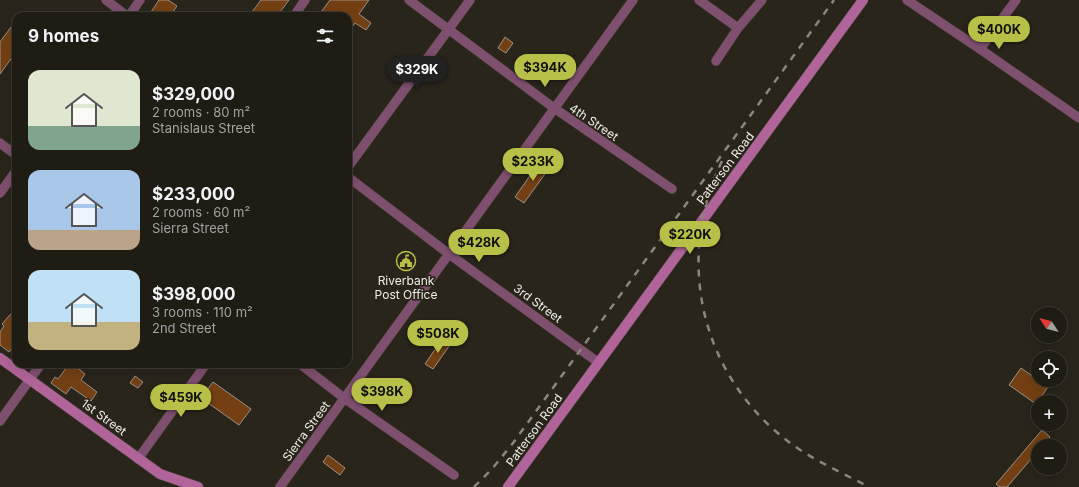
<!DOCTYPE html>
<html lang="en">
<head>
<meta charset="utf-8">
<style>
  body { margin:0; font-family:Inter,sans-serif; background:#2c2922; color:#f1f3f6; height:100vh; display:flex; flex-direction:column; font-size:15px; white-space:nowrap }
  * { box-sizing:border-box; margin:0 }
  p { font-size:13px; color:#a1a1a0 }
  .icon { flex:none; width:22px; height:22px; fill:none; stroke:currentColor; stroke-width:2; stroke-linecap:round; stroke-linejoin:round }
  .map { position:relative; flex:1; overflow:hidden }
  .details { position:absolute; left:12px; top:12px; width:340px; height:356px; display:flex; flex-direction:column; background:#1f1c14; border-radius:12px; box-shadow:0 4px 16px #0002,0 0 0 1px #3c3a34 }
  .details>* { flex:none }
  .needle { width:26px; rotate:306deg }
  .fabs { position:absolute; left:1031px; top:307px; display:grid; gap:8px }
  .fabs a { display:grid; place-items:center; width:36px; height:36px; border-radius:50%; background:#1f1c14; box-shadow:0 4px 16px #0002,0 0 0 1px #3c3a34; font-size:20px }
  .price { position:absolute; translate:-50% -34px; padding:0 9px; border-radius:14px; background:#b8c147; color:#111; font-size:13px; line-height:26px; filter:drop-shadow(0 1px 2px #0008) }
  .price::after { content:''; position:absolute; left:50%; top:24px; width:12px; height:9px; margin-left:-6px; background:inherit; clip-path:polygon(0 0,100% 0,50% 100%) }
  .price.selected { background:#222; color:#fff }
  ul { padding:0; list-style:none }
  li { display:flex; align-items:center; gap:12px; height:100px; padding:0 16px }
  li span { display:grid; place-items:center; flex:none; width:112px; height:80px; border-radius:12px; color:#555 }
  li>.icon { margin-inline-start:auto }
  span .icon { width:48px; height:48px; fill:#fffc; stroke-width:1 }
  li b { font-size:17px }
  h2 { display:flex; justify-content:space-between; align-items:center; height:48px; padding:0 16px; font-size:17px }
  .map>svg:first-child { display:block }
  .building { fill:#744013; stroke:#9b9088 }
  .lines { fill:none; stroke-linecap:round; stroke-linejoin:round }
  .street-casing { stroke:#454137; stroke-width:10 }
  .secondary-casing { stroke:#454137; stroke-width:11 }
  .street { stroke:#7f4f6f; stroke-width:9 }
  .secondary { stroke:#b16499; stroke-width:10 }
  .rail { stroke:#89867e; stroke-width:2.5; stroke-dasharray:7 7; stroke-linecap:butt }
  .labels { text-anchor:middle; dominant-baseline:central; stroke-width:3.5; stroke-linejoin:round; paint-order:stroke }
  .street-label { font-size:12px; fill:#eeebe5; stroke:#29251b }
  .poi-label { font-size:12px; fill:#eeebe5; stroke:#29251b }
</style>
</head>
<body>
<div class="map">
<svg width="1079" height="487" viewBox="0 0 1079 487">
  <rect width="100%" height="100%" fill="#29251b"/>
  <g class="building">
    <path d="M159,0H168L177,6L170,16H157L151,12Z"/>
    <path d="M261,0H289L277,16H249Z"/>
    <path d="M330,0H369L359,14L371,23L366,30L355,23L348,33V16H318Z"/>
    <path d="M11,27L16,31V52L0,74V42Z"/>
    <path d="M505,37L513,43L506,53L498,48Z"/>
    <path d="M541,160L550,167L524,203L515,197Z"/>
    <path d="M16,308V343L9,352L0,345V332L4,326L2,324Z"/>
    <path d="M442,339L450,345L433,369L425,364Z"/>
    <path d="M69,364H73L85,374L81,380L97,392L91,401L71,387L66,394L51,383L55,377L58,379Z"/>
    <path d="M1021,368L1048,387L1036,404L1009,385Z"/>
    <path d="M135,376L143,382L138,388L130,383Z"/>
    <path d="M213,382L251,409L239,425L201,398Z"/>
    <path d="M154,391L161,396L156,402L150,398Z"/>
    <path d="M1042,430L1050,437L1042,446H1038V451L1007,487H1000L996,484Z"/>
    <path d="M328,455L345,468L340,475L323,462Z"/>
  </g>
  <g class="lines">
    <g class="street-casing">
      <g id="street">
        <path d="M106,0L127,16"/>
        <path d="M409,0L554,108L672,189"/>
        <path d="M699,0L738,28"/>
        <path d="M907,0L980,49L1079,118"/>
        <path d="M129,16L140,0"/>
        <path d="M294,16L305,0"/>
        <path d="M980,49L1016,0"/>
        <path d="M716,61L738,28L762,0"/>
        <path d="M0,143L16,155"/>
        <path d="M348,167L470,0"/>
        <path d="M348,177L449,254L599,363"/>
        <path d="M0,193L16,171"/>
        <path d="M300,364L344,398L454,475"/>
        <path d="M0,421L41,364"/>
        <path d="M138,459L206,364"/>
        <path d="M280,487L633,0"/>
      </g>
    </g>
    <g class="secondary-casing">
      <g id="secondary">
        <path d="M0,358L160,474L198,487"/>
        <path d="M508,487L863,0"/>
      </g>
    </g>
    <use href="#street" class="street"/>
    <use href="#secondary" class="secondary"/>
    <g class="rail">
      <path d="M722,161C675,259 700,372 785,439C810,459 841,472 869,487"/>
      <path d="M474,487L492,469L513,443L834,0"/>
    </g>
  </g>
  <defs>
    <g id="civic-ring" transform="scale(1)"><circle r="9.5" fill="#29251b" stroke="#b8c147" stroke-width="1.5"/><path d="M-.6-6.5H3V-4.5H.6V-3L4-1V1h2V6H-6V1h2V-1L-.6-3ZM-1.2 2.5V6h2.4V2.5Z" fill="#b8c147"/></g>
  </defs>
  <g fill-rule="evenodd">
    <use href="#civic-ring" x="406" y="261"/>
  </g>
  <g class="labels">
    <g class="street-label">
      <text transform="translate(594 122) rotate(34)">4th Street</text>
      <text transform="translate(725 168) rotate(-53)">Patterson Road</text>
      <text transform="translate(538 303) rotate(36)">3rd Street</text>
      <text transform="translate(104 417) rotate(36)">1st Street</text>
      <text transform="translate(534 430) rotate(-54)">Patterson Road</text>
      <text transform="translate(306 431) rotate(-54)">Sierra Street</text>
    </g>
    <g class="poi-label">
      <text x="406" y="280">Riverbank<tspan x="406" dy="14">Post Office</tspan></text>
    </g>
  </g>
</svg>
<div class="fabs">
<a><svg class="needle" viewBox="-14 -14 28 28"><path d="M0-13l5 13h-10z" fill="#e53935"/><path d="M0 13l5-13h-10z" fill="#a1a1a0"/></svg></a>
<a><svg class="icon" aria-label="locate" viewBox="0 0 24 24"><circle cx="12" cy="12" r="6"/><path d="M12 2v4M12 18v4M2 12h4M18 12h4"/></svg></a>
<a>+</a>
<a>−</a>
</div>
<b class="price" style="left:999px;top:50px">$400K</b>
<b class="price" style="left:545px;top:88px">$394K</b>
<b class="price selected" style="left:417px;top:90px">$329K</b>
<b class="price" style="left:533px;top:182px">$233K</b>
<b class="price" style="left:690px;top:255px">$220K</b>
<b class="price" style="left:479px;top:263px">$428K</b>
<b class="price" style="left:438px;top:354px">$508K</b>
<b class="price" style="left:382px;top:412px">$398K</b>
<b class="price" style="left:181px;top:418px">$459K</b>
<section class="details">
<h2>9 homes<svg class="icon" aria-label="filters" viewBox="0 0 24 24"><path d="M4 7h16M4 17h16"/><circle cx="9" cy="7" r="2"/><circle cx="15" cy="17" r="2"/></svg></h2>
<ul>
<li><span style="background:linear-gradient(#dfe7d0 70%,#7fa58c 0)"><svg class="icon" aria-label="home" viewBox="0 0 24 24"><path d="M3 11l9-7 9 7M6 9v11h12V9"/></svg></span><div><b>$329,000</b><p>2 rooms · 80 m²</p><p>Stanislaus Street</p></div></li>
<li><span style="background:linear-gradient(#a9c7e8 75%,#b9a48a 0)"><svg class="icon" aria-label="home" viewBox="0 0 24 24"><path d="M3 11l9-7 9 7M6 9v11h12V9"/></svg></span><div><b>$233,000</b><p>2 rooms · 60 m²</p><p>Sierra Street</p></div></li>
<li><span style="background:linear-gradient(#bfe0f5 65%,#c2b280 0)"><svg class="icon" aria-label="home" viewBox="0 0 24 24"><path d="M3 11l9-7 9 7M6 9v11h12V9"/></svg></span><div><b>$398,000</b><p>3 rooms · 110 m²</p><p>2nd Street</p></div></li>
</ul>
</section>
</div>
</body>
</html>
